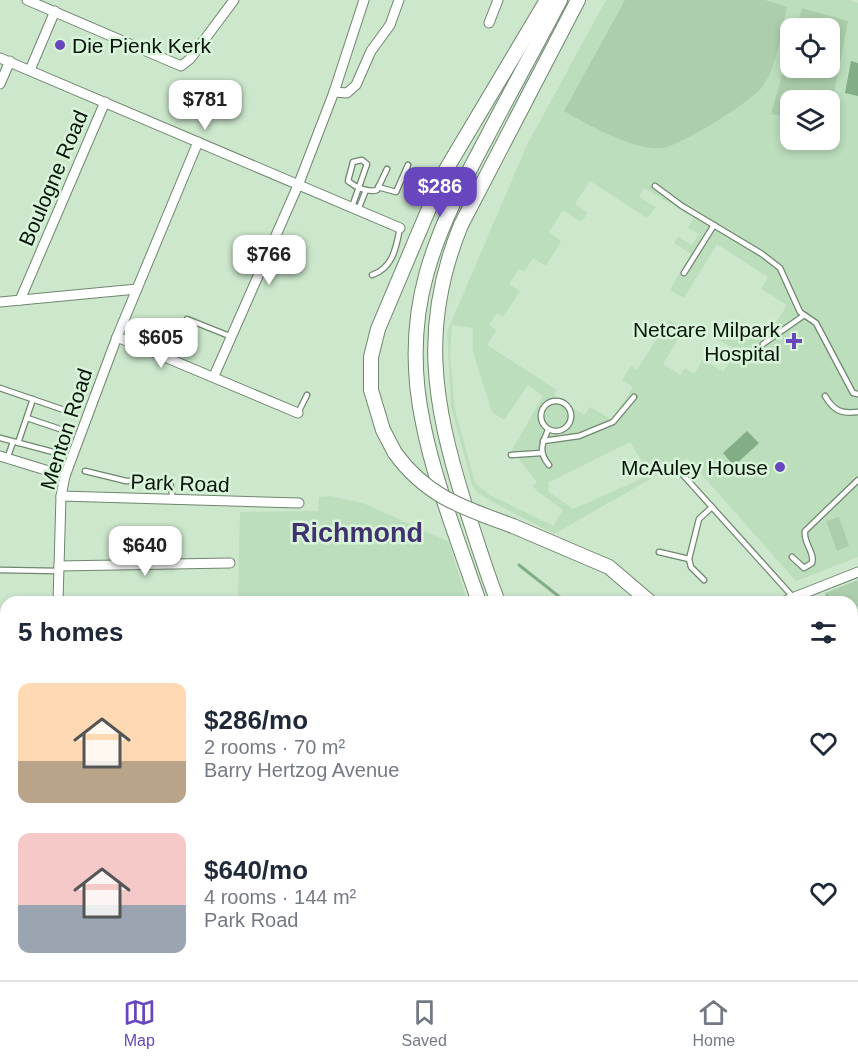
<!DOCTYPE html>
<html lang="en">
<head>
<meta charset="utf-8">
<style>
  body { margin:0; font-family:Arial,sans-serif; background:#f2f2f3; color:#1f2937; height:100vh; display:flex; flex-direction:column; font-size:22px; white-space:nowrap }
  * { box-sizing:border-box; margin:0 }
  p { font-size:20px; color:#747a83 }
  .icon { flex:none; width:33px; height:33px; fill:none; stroke:currentColor; stroke-width:2; stroke-linecap:round; stroke-linejoin:round }
  .map { position:relative; flex:1; overflow:hidden }
  .side { position:absolute; left:0px; top:596px; width:858px; height:386px; display:flex; flex-direction:column; background:#fff; border-radius:18px 18px 0 0; box-shadow:0 3px 9px #0003 }
  .side>* { flex:none }
  .controls { position:absolute; left:780px; top:18px; display:grid; gap:12px }
  .controls a { display:grid; place-items:center; width:60px; height:60px; border-radius:12px; background:#fff; box-shadow:0 3px 9px #0003; font-size:30px }
  .price { position:absolute; translate:-50% -51px; padding:0 14px; border-radius:12px; background:#fff; color:#222; font-size:20px; line-height:39px; filter:drop-shadow(0 2px 3px #0008) }
  .price::after { content:''; position:absolute; left:50%; top:36px; width:18px; height:14px; margin-left:-9px; background:inherit; clip-path:polygon(0 0,100% 0,50% 100%) }
  .price.on { background:#6746be; color:#fff }
  ul { padding:0; list-style:none }
  li { display:flex; align-items:center; gap:18px; height:150px; padding:0 18px }
  li span { display:grid; place-items:center; flex:none; width:168px; height:120px; border-radius:12px; color:#555 }
  li>.icon { margin-inline-start:auto }
  span .icon { width:72px; height:72px; fill:#fffc; stroke-width:1 }
  li b { font-size:26px }
  h2 { display:flex; justify-content:space-between; align-items:center; height:72px; padding:0 18px; font-size:26px }
  .tabs { display:flex; justify-content:space-around; align-items:center; height:84px; border-top:2px solid #e0e1e3; background:#fff; font-size:16px; color:#747a83 }
  .tabs a { display:grid; justify-items:center; gap:3px }
  .tabs .on { color:#6746be }
  .map>svg:first-child { display:block }
  .built { fill:#bcdebd; fill-rule:evenodd }
  .green { fill:#acceac }
  .water { fill:#83ad84 }
  .lines { fill:none; stroke-linecap:round; stroke-linejoin:round }
  .stream { stroke:#83ad84; stroke-width:3 }
  .lane-casing { stroke:#6e876e; stroke-width:7 }
  .street-casing { stroke:#6e876e; stroke-width:11 }
  .secondary-casing { stroke:#6e876e; stroke-width:16 }
  .path { stroke:#7a8d7a; stroke-width:1.5; stroke-dasharray:4.5 4.5; stroke-linecap:butt }
  .lane { stroke:#fff; stroke-width:4.5 }
  .street { stroke:#fff; stroke-width:9 }
  .secondary { stroke:#fff; stroke-width:14 }
  .secondary-bridge-casing { stroke:#6e876e; stroke-width:16; stroke-linecap:butt }
  .secondary-bridge { stroke:#fff; stroke-width:14 }
  .poi-dot { fill:#6746be; stroke:#d9f5d9; stroke-width:2 }
  .labels { text-anchor:middle; dominant-baseline:central; stroke-width:5; stroke-linejoin:round; paint-order:stroke }
  .poi-label { font-size:21px; fill:#0a140b; stroke:#d9f5d9; text-anchor:end }
  .street-label { font-size:21px; fill:#0a140b; stroke:#d9f5d9 }
  .district-label { font-size:27px; font-weight:bold; fill:#40326e; stroke:#d9f5d9 }
</style>
</head>
<body>
<div class="map">
<svg width="858" height="980" viewBox="0 0 858 980">
  <rect width="100%" height="100%" fill="#cce7cc"/>
  <g class="built">
    <path d="M606,0H850L858,3V557L796,581L687,458L554,534L491,501L477,492L472,484L451,406L447,332L527,145ZM790,28H830V68H790ZM790,100H830V140H790ZM590,181L647,218L656,207L639,197L644,188L694,218L688,228L699,234L692,245L678,237L674,243L691,254L670,290L684,298L717,244L768,277L761,289L787,305L764,342L754,336L752,339L725,322L715,337L737,351L723,372L703,359L694,374L685,368L680,375L663,364L684,329L669,320L637,370L631,366L622,380L633,387L612,420L590,407L584,415L554,396L557,390L487,345L496,330L489,325L497,313L503,317L520,291L509,284L519,269L524,272L533,258L546,266L561,241L549,232L563,210L581,222L588,213L575,204ZM452,325L473,328V352L492,412L504,420L528,385L543,396L512,450L537,482L533,486L536,490L563,510L553,526L490,495L475,483L455,410L450,354ZM630,442L650,475L573,509L548,491L549,482Z"/>
    <path d="M330,496L363,503L449,542L467,601H238L240,512L318,511L319,497Z"/>
  </g>
  <g class="green">
    <path d="M625,0H765L787,7C781,33 778,63 763,86C754,100 679,147 662,148C634,151 588,125 564,111Z"/>
    <path d="M802,8L848,21L830,114V100H790V118L771,114L790,47V68H830V28H796Z"/>
    <path d="M839,517L849,546L837,551L826,521Z"/>
    <path d="M858,580V837L852,834V602L825,601V593Z"/>
  </g>
  <g class="water">
    <path d="M851,61L858,63V96L845,93Z"/>
    <path d="M747,431L759,443L734,466L723,453Z"/>
  </g>
  <g class="lines">
    <path class="stream" d="M519,565L566,602"/>
    <g class="lane-casing">
      <g id="lane">
        <path d="M655,186L682,206L762,254L780,268L800,312L816,323L853,393L858,394"/>
        <path d="M378,187L396,192L408,165"/>
        <path d="M352,207L367,164L362,160L353,162L348,181C355,187 368,193 377,190L387,169"/>
        <path d="M358,210L366,190"/>
        <path d="M684,273L714,225"/>
        <path d="M372,275C393,268 396,248 400,228"/>
        <path d="M187,319L232,337"/>
        <path d="M763,344L803,316"/>
        <path d="M0,388L67,411"/>
        <path d="M825,396C834,411 841,414 858,412"/>
        <circle cx="556" cy="416" r="15"/>
        <path d="M298,413L307,395"/>
        <path d="M27,418L66,431"/>
        <path d="M548,430C542,444 538,452 549,465"/>
        <path d="M0,438L57,453"/>
        <path d="M543,441L579,436L613,422L634,397"/>
        <path d="M18,443L33,399"/>
        <path d="M511,455L541,453"/>
        <path d="M7,459L13,442"/>
        <path d="M675,466L793,597"/>
        <path d="M85,471L126,481H170L173,501"/>
        <path d="M659,552L689,559"/>
        <path d="M792,557L804,568L812,563C815,552 803,543 805,531L858,480"/>
        <path d="M0,570L59,571"/>
        <path d="M704,580L691,567L689,559L699,519L712,507"/>
        <path d="M0,795H6"/>
        <path d="M0,820H6"/>
        <path d="M852,855L858,858"/>
        <path d="M0,901H6"/>
        <path d="M0,960H6"/>
        <path d="M752,975L797,977L802,980"/>
        <path d="M34,980V975"/>
      </g>
    </g>
    <g class="street-casing">
      <g id="street">
        <path d="M27,0L181,66L190,59L234,0"/>
        <path d="M489,23L498,0"/>
        <path d="M0,58L400,228"/>
        <path d="M30,70L55,11"/>
        <path d="M0,84L10,61"/>
        <path d="M334,92L347,93L356,85L371,51L390,25L399,0"/>
        <path d="M20,300L105,102"/>
        <path d="M0,302L137,289"/>
        <path d="M117,337L298,413"/>
        <path d="M214,376L299,183L334,92L364,0"/>
        <path d="M0,456L65,476"/>
        <path d="M61,496L299,503"/>
        <path d="M59,566L230,563"/>
        <path d="M58,602L61,496L65,476L117,337L198,142"/>
        <path d="M782,602L858,572"/>
        <path d="M0,642H6"/>
        <path d="M93,975L100,980"/>
        <path d="M56,980V975"/>
        <path d="M285,980L289,975"/>
        <path d="M403,980L407,975"/>
      </g>
    </g>
    <g class="secondary-casing">
      <g id="secondary">
        <path d="M395,453L383,430L371,390V357L378,329L444,173L547,0"/>
        <path d="M513,526L609,567L650,602"/>
        <path d="M479,602C460,546 434,480 423,423C399,309 435,234 487,137C511,91 536,46 560,0"/>
        <path d="M498,602C485,569 475,535 464,502C433,402 420,325 461,225L578,0"/>
        <path d="M0,788H6"/>
        <path d="M0,804H6"/>
        <path d="M852,845L858,848"/>
        <path d="M852,887L858,890"/>
        <path d="M852,913L858,918"/>
        <path d="M500,980L502,975"/>
        <path d="M522,980L523,975"/>
      </g>
    </g>
    <g class="path">
      <path d="M827,595L831,602"/>
      <path d="M852,630L858,638"/>
      <path d="M536,980V975"/>
    </g>
    <use href="#lane" class="lane"/>
    <use href="#street" class="street"/>
    <use href="#secondary" class="secondary"/>
    <g class="secondary-bridge-casing">
      <path id="secondary-bridge" d="M395,453C427,497 464,508 513,526"/>
    </g>
    <use href="#secondary-bridge" class="secondary-bridge"/>
  </g>
  <g class="poi-dot">
    <circle cx="60" cy="45" r="6"/>
    <path d="M791 332h6v6h6v6h-6v6h-6v-6h-6v-6h6z"/>
    <circle cx="780" cy="467" r="6"/>
  </g>
  <g class="labels">
    <g class="poi-label">
      <text x="72" y="45" text-anchor="start">Die Pienk Kerk</text>
      <text x="780" y="329">Netcare Milpark<tspan x="780" dy="24">Hospital</tspan></text>
      <text x="768" y="467">McAuley House</text>
    </g>
    <g class="street-label">
      <text transform="translate(53 178) rotate(-67)">Boulogne Road</text>
      <text transform="translate(66 429) rotate(-72)">Menton Road</text>
      <text transform="translate(180 483) rotate(2)">Park Road</text>
    </g>
    <g class="district-label">
      <text x="357" y="533">Richmond</text>
    </g>
  </g>
</svg>
<div class="controls">
<a><svg class="icon" aria-label="locate" viewBox="0 0 24 24"><circle cx="12" cy="12" r="6"/><path d="M12 2v4M12 18v4M2 12h4M18 12h4"/></svg></a>
<a><svg class="icon" aria-label="layers" viewBox="0 0 24 24"><path d="M12 4l9 5-9 5-9-5zM3 14l9 5 9-5"/></svg></a>
</div>
<b class="price" style="left:205px;top:131px">$781</b>
<b class="price on" style="left:440px;top:218px">$286</b>
<b class="price" style="left:269px;top:286px">$766</b>
<b class="price" style="left:161px;top:369px">$605</b>
<b class="price" style="left:145px;top:577px">$640</b>
<section class="side">
<h2>5 homes<svg class="icon" aria-label="filters" viewBox="0 0 24 24"><path d="M4 7h16M4 17h16"/><circle cx="9" cy="7" r="2"/><circle cx="15" cy="17" r="2"/></svg></h2>
<ul>
<li><span style="background:linear-gradient(#ffd9b3 65%,#b9a48a 0)"><svg class="icon" aria-label="home" viewBox="0 0 24 24"><path d="M3 11l9-7 9 7M6 9v11h12V9"/></svg></span><div><b>$286/mo</b><p>2 rooms · 70 m²</p><p>Barry Hertzog Avenue</p></div><svg class="icon" aria-label="heart" viewBox="0 0 24 24"><path d="M12 20l-8-8c-3-5 5-10 8-4 3-6 11-1 8 4z"/></svg></li>
<li><span style="background:linear-gradient(#f6c9c9 60%,#9aa5b1 0)"><svg class="icon" aria-label="home" viewBox="0 0 24 24"><path d="M3 11l9-7 9 7M6 9v11h12V9"/></svg></span><div><b>$640/mo</b><p>4 rooms · 144 m²</p><p>Park Road</p></div><svg class="icon" aria-label="heart" viewBox="0 0 24 24"><path d="M12 20l-8-8c-3-5 5-10 8-4 3-6 11-1 8 4z"/></svg></li>
</ul>
</section>
</div>
<nav class="tabs">
<a class="on"><svg class="icon" aria-label="map" viewBox="0 0 24 24"><path d="M3 6l6-2 6 2 6-2v14l-6 2-6-2-6 2zM9 4v14M15 6v14"/></svg>Map</a>
<a><svg class="icon" aria-label="saved" viewBox="0 0 24 24"><path d="M7 4h10v16l-5-4-5 4z"/></svg>Saved</a>
<a><svg class="icon" aria-label="home" viewBox="0 0 24 24"><path d="M3 11l9-7 9 7M6 9v11h12V9"/></svg>Home</a>
</nav>
</body>
</html>
